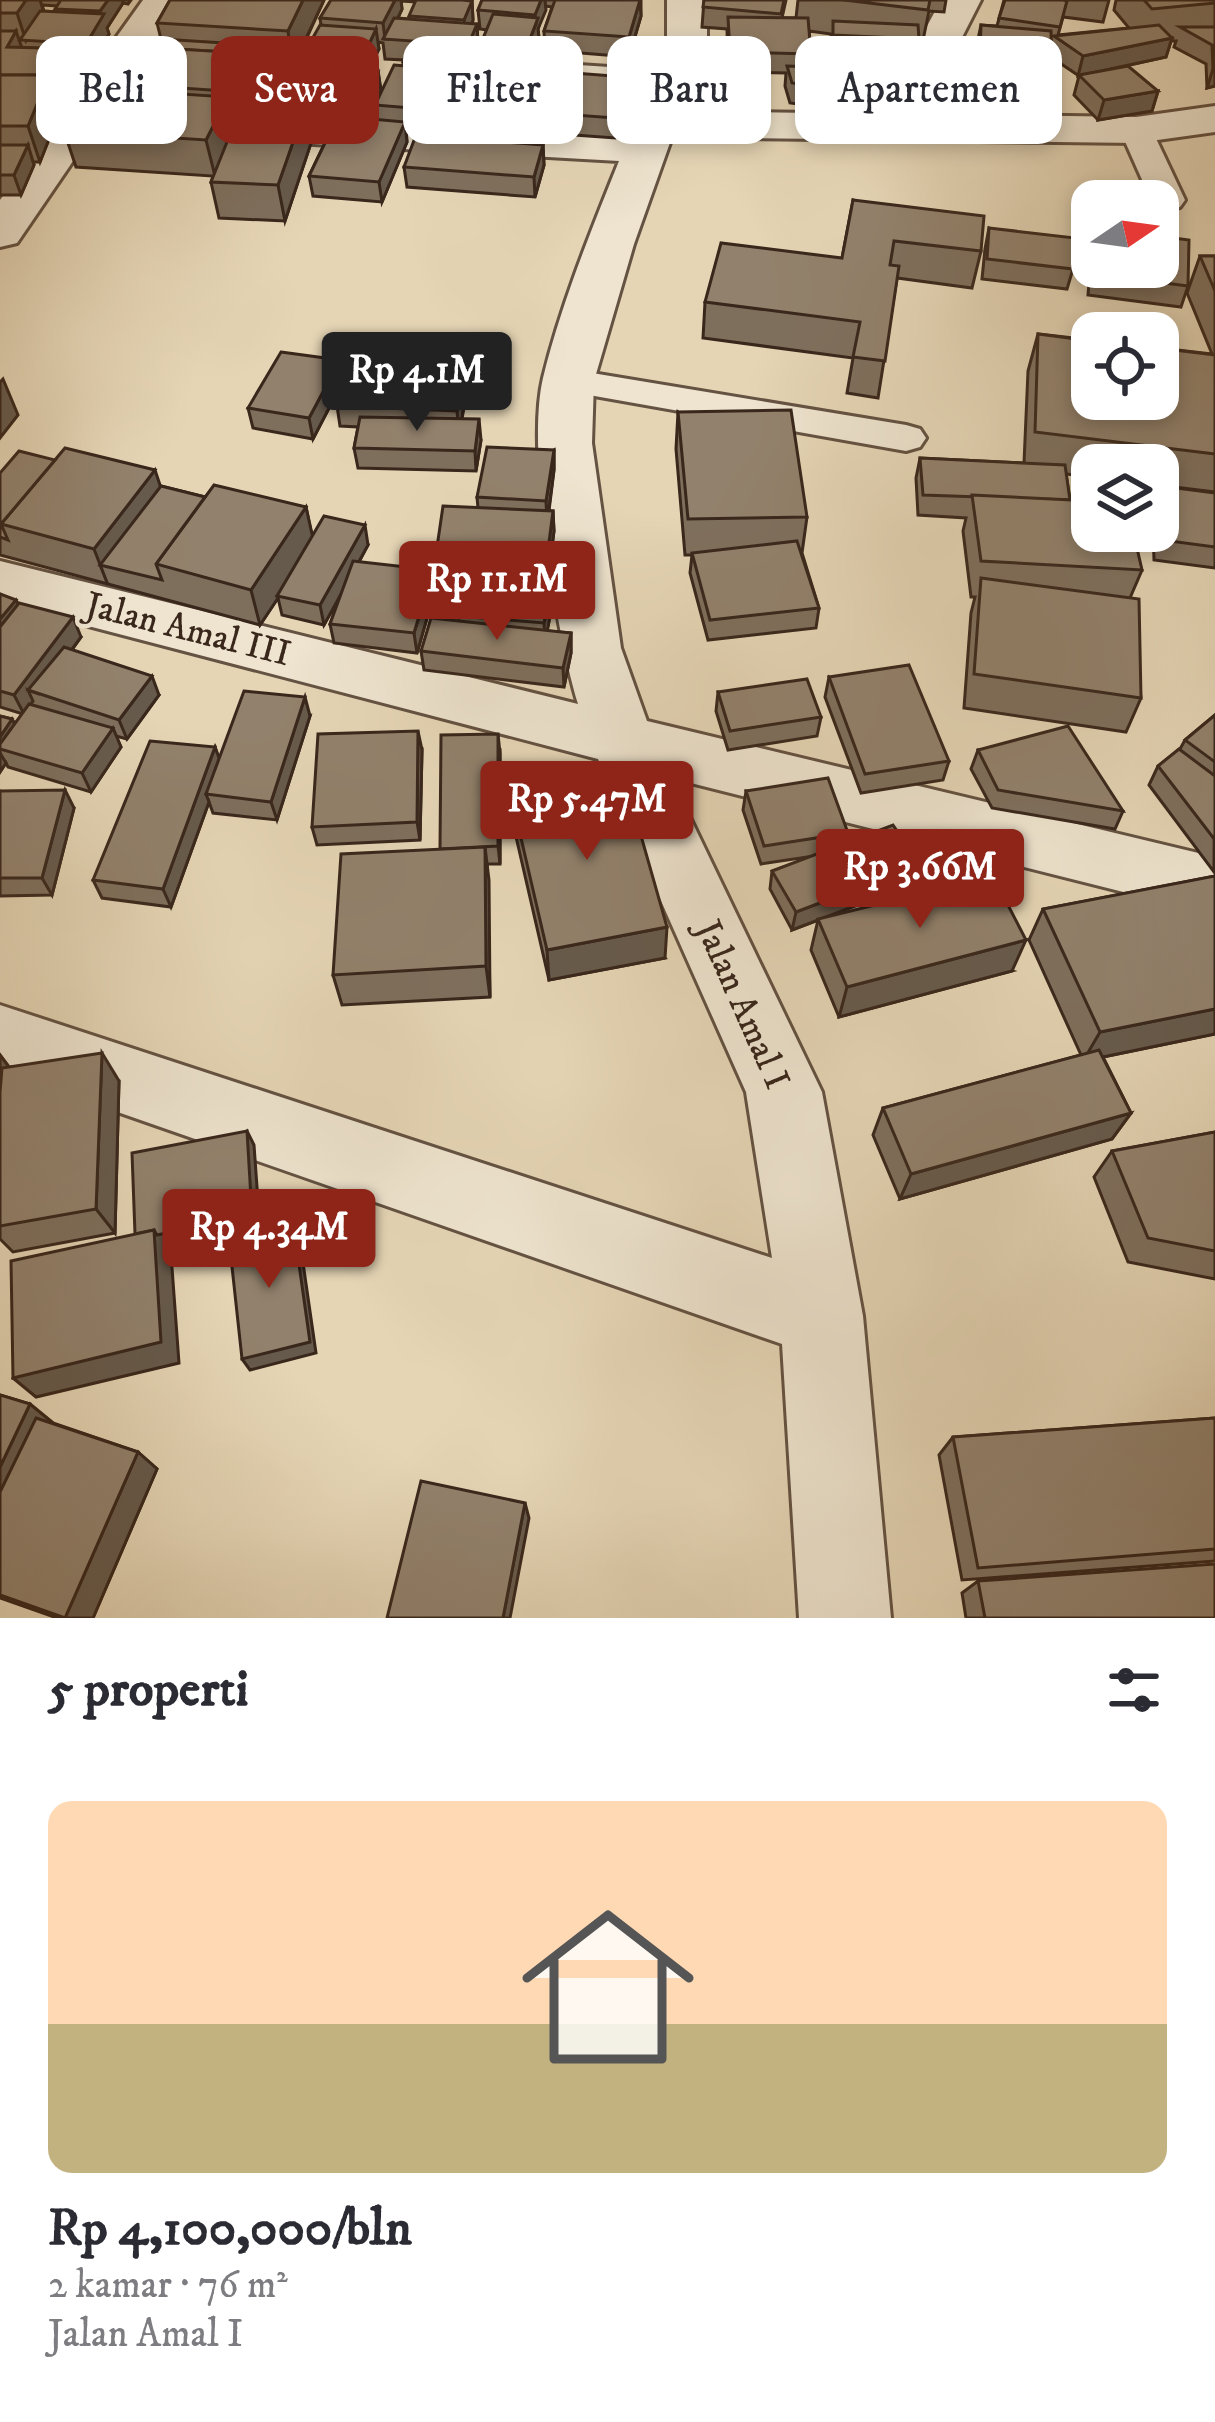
<!DOCTYPE html>
<html lang="id">
<head>
<meta charset="utf-8">
<style>
  body { margin:0; font-family:"IM FELL DW Pica",serif; background:#f7f7f7; color:#2b2b33; height:100vh; display:flex; flex-direction:column; font-size:45px; white-space:nowrap }
  * { box-sizing:border-box; margin:0 }
  p { font-size:39px; color:#7c7c81 }
  .icon { flex:none; width:66px; height:66px; fill:none; stroke:currentColor; stroke-width:2; stroke-linecap:round; stroke-linejoin:round }
  .map { position:relative; height:1618px; overflow:hidden }
  .side { display:flex; flex-direction:column; background:#fff; flex:1 }
  .side>* { flex:none }
  .guide { position:absolute; left:36px; top:36px; width:1143px; height:108px; display:flex; gap:24px }
  .needle { width:78px; rotate:77deg }
  .tools { position:absolute; left:1071px; top:180px; display:grid; gap:24px }
  .tools a { display:grid; place-items:center; width:108px; height:108px; border-radius:24px; background:#fff; box-shadow:0 6px 18px #0003; font-size:60px }
  .price { position:absolute; translate:-50% -102px; padding:0 27px; border-radius:12px; background:#8f2418; color:#fff; font-size:39px; line-height:78px; filter:drop-shadow(0 3px 6px #0008) }
  .price::after { content:''; position:absolute; left:50%; top:72px; width:36px; height:27px; margin-left:-18px; background:inherit; clip-path:polygon(0 0,100% 0,50% 100%) }
  .price.on { background:#222; color:#fff }
  ul { padding:0; list-style:none }
  li { display:grid; align-content:center; gap:24px; height:636px; padding:0 48px }
  li+li { border-top:3px solid #e1e1e2 }
  li span { display:grid; place-items:center; height:372px; border-radius:24px; color:#555 }
  li>.icon { margin-inline-start:auto }
  span .icon { width:216px; height:216px; fill:#fffc; stroke-width:1 }
  li b { font-size:51px }
  h2 { display:flex; justify-content:space-between; align-items:center; height:144px; padding:0 48px; font-size:51px }
  .chip { padding:0 42px; border-radius:24px; background:#fff; box-shadow:0 6px 18px #0003; font-size:42px; line-height:108px }
  .chip.on { background:#8f2418; color:#fff }
  .map>svg:first-child { display:block }
  .lines { fill:none; stroke-linecap:round; stroke-linejoin:round }
  .service-casing { stroke:#645242; stroke-width:6 }
  .minor-casing { stroke:#645242; stroke-width:6 }
  .service { fill:#eee4cf; fill-rule:evenodd }
  .minor { fill:#eee4cf; fill-rule:evenodd }
  .wall { fill:#7e6f5d; stroke:#39271c; stroke-width:3; fill-rule:evenodd }
  .shaded-wall { fill:#665a4c; stroke:#39271c; stroke-width:3 }
  .building { fill:#92816c; stroke:#39271c; stroke-width:3 }
  .labels { text-anchor:middle; dominant-baseline:central; stroke-width:9; stroke-linejoin:round; paint-order:stroke }
  .street-label { font-size:36px; fill:#39271c; stroke:#eee4cf }
</style>
</head>
<body>
<div class="map">
<svg width="1215" height="1618" viewBox="0 0 1215 1618">
  <rect width="100%" height="100%" fill="#e5d5b5"/>
  <filter id="stains"><feTurbulence type="fractalNoise" baseFrequency=".00167" numOctaves="4"/><feColorMatrix values="0 0 0 0 .2 0 0 0 0 .09 0 0 0 0 .02 0 0 0 .5 -.17"/></filter>
  <radialGradient id="worn" r=".72"><stop offset=".6" stop-color="#630" stop-opacity="0"/><stop offset="1" stop-color="#630" stop-opacity=".3"/></radialGradient>
  <g class="lines">
    <g class="service-casing">
      <g id="service">
        <path d="M1136,120L1152,130L1185,200L1180,207L1168,210L1151,200L1120,130Z"/>
        <path d="M568,369L906,425L920,429L926,438L920,447L906,451L555,389L549,381L555,373Z"/>
      </g>
    </g>
    <g class="minor-casing">
      <g id="minor">
        <path d="M143,0H183L17,243L0,247V200Z"/>
        <path d="M667,0H707V37L681,111L880,114L941,0H981L923,114L1136,117L1215,106V132L1136,143L672,137L634,244L594,381L592,443L621,648L647,721L1215,857V915L671,778L822,1092L863,1316L891,1618H799L782,1344L0,1071V1005L772,1258L746,1092L598,759L0,603V561L578,704C556,632 526,450 543,378C561,304 591,231 619,161L296,143L281,139L274,130L281,121L296,117L629,135L644,95L519,87L504,83L498,74L504,65L519,61L654,70L667,37Z"/>
      </g>
    </g>
    <use href="#service" class="service"/>
    <use href="#minor" class="minor"/>
  </g>
  <g class="wall">
    <path d="M0,0H131L128,4L123,3L107,28L109,34L92,63H87L89,69L74,99L57,98L60,111L40,162H33L34,165L21,195H0ZM42,5L57,6L56,12L44,11Z"/>
    <path d="M170,0H324L284,88L309,66L306,50L321,25L320,18L331,0L472,1L473,20L472,24H477L478,44L476,49H483L482,41L487,30L480,29L478,10L482,0H641V16L629,57L545,50L544,31L552,7L545,6L538,29L539,38L529,64L504,62L505,71L502,78L559,103L545,131L451,125L449,105L460,87L454,86V90L437,130L406,128L407,142L382,202L313,196L309,176L334,124L309,121L312,140L285,221L219,218L211,182L213,176L76,167L64,131L122,90L120,84L156,48L161,39L157,23ZM401,1L416,2L409,19L398,18L402,9ZM378,42L383,43L385,59L404,60L403,66L375,105L377,120L368,119L381,91L378,71H368L379,49Z"/>
    <path d="M704,0H786L782,18H796L798,0H946L944,12L929,11L922,45L919,44L916,59H910L911,67L908,87L882,86V90L851,111L790,103L785,86L786,73L728,72L727,29L702,27ZM809,31L831,34V38H825L823,68L810,67L811,54Z"/>
    <path d="M1004,0H1109L1103,22L1063,17L1058,35L1129,28L1114,10L1116,0H1215V86L1207,88L1206,64L1174,47L1176,41H1171L1166,57L1107,70L1158,91L1152,111L1098,120L1074,95L1079,76L1051,57L1048,74L1049,94L1044,114L973,107L977,44L981,25L997,26Z"/>
    <path d="M627,77V97L615,138L561,134L560,114Z"/>
    <path d="M543,145L544,165L535,197L407,187L404,167Z"/>
    <path d="M853,200L981,251L972,288L897,278L878,398L847,393L853,358L703,338L705,302L842,258Z"/>
    <path d="M989,228L1073,269L1067,289L982,279L985,249Z"/>
    <path d="M1092,247V267H1158L1188,286L1181,307L1088,295Z"/>
    <path d="M1200,256H1215V492L1158,485V465H1092V477L1066,474L1070,500L1142,570L1130,598L1141,698L1126,732L964,708L971,613L975,597H971L963,531L966,518L918,515L916,478L920,458L1024,463L1028,371L1038,334L1212,354L1187,293Z"/>
    <path d="M343,381L313,439L253,428L248,408Z"/>
    <path d="M468,384L462,419L481,440L476,471L358,468L354,448L358,427L340,426L337,406Z"/>
    <path d="M678,412L807,517L802,553L819,608L816,628L708,640L690,573L692,555H685L676,449Z"/>
    <path d="M554,450V470L549,511H553L554,531L549,570H554L555,590L547,631L571,633V653L564,687L424,670L421,651L458,621L468,575L439,574L436,554L478,508L477,497Z"/>
    <path d="M0,473L161,486L205,497L306,507L312,536L368,545L359,562L435,590L417,653L334,643L330,624L340,596L324,625L282,615L278,598L260,625L0,555Z"/>
    <path d="M1161,486L1215,493V568L1154,560L1153,531H1158V493Z"/>
    <path d="M0,594L81,637L72,650L159,695L127,739L116,736L121,747L91,792L8,767L6,763L0,772V716L12,719L15,724L23,714L0,707Z"/>
    <path d="M829,677L949,761L943,780L861,793L825,697Z"/>
    <path d="M718,692L821,717L817,736L728,750L716,711Z"/>
    <path d="M1215,715L1214,872L1149,785L1158,766L1180,749L1185,740Z"/>
    <path d="M310,716L277,820L213,813L209,802L171,907L102,898L93,880L215,747L219,759Z"/>
    <path d="M422,750L420,840L317,845L312,827Z"/>
    <path d="M978,750L1123,811L1115,829L992,808L971,769Z"/>
    <path d="M500,753V864H487L490,997L342,1005L333,975L440,849Z"/>
    <path d="M0,791L74,808L52,895L0,896Z"/>
    <path d="M746,791L848,833L846,843L920,865L915,883L827,916L1012,971L839,1017L811,950L818,920L792,930L770,889L772,871L814,856L761,864L743,810Z"/>
    <path d="M511,795L665,958L549,980L514,828Z"/>
    <path d="M1215,876V1034L1103,1057L1131,1113L1112,1139L900,1199L873,1135L883,1108L1081,1055L1029,940L1043,909Z"/>
    <path d="M0,1055L9,1067L119,1081L115,1233L13,1252L0,1239Z"/>
    <path d="M1215,1132V1279L1128,1262L1094,1177L1112,1151Z"/>
    <path d="M0,1395L30,1404L53,1423L138,1452L157,1469L93,1618H57L0,1598Z"/>
    <path d="M1215,1418V1561L962,1580L939,1455L953,1437Z"/>
    <path d="M978,1581L1215,1618H966L962,1593Z"/>
  </g>
  <g class="shaded-wall">
    <path d="M26,0H40L46,19L26,41L17,13Z"/>
    <path d="M108,0H122L123,3L107,28L109,34L92,63L86,44L102,17L100,11Z"/>
    <path d="M303,0H324L264,128L257,93L276,55L290,47L288,31Z"/>
    <path d="M395,0H401L402,9L388,39H385L383,23Z"/>
    <path d="M541,0H545L546,10L538,29L539,38L529,64L528,44L536,24L535,15Z"/>
    <path d="M640,0L641,16L629,57V37Z"/>
    <path d="M472,1L473,20L466,40L464,20Z"/>
    <path d="M477,24L478,44L469,68L467,48Z"/>
    <path d="M376,29L379,49L366,74L364,55Z"/>
    <path d="M16,31L23,51L7,47Z"/>
    <path d="M1172,38L1166,57L1078,76L1083,56Z"/>
    <path d="M83,49L89,69L74,99L68,79Z"/>
    <path d="M503,51L505,71L497,90L496,70Z"/>
    <path d="M1215,68V86L1207,88L1213,69Z"/>
    <path d="M453,70L454,90L437,130L435,110Z"/>
    <path d="M885,70L882,90L851,111L853,91Z"/>
    <path d="M378,71L381,91L364,126L361,106Z"/>
    <path d="M49,75L60,111L40,162L28,126Z"/>
    <path d="M627,77V97L615,138V118Z"/>
    <path d="M558,83L559,103L545,131L544,111Z"/>
    <path d="M1158,91L1152,111L1098,120L1104,100Z"/>
    <path d="M228,97L235,133L215,176L206,140Z"/>
    <path d="M306,105L312,140L285,221L278,185Z"/>
    <path d="M405,122L407,142L382,202L379,182Z"/>
    <path d="M28,145L34,165L21,195L14,175Z"/>
    <path d="M543,145L544,165L535,197L534,177Z"/>
    <path d="M340,360L343,381L313,439L309,418Z"/>
    <path d="M466,364L468,384L459,432L457,411Z"/>
    <path d="M3,379L18,415L0,438V382Z"/>
    <path d="M479,419L481,440L476,471L475,451Z"/>
    <path d="M554,450V470L547,522L546,501Z"/>
    <path d="M155,470L167,506L100,565L108,585L94,549Z"/>
    <path d="M306,507L314,543L277,596L278,598L260,625L251,590Z"/>
    <path d="M553,511L554,531L548,578L547,558Z"/>
    <path d="M365,525L368,545L324,625L320,605Z"/>
    <path d="M433,570L435,590L417,653L414,633Z"/>
    <path d="M554,570L555,590L545,643L544,623Z"/>
    <path d="M16,600L26,619L0,649V619Z"/>
    <path d="M73,617L81,637L39,694L28,690L33,701L24,714L14,695Z"/>
    <path d="M571,633V653L564,687L563,668Z"/>
    <path d="M152,676L159,695L127,739L119,720Z"/>
    <path d="M305,697L310,716L277,820L271,802Z"/>
    <path d="M12,719L22,738L0,749V737Z"/>
    <path d="M113,728L121,747L91,792L82,773Z"/>
    <path d="M418,731L422,750L420,840L417,822Z"/>
    <path d="M498,734L500,753V864L498,846Z"/>
    <path d="M215,747L222,766L206,794L209,802L171,907L163,889Z"/>
    <path d="M0,753L6,763L0,772Z"/>
    <path d="M65,790L74,808L52,895L42,878Z"/>
    <path d="M485,847L489,880L490,997L486,966Z"/>
    <path d="M920,865L915,883L792,930L796,912Z"/>
    <path d="M667,927L665,958L549,980L547,950Z"/>
    <path d="M1026,940L1012,971L839,1017L847,987Z"/>
    <path d="M1215,1009V1034L1083,1061L1100,1032Z"/>
    <path d="M102,1053L119,1081L115,1233L96,1209Z"/>
    <path d="M0,1055L14,1074L0,1164Z"/>
    <path d="M1131,1113L1112,1139L900,1199L911,1174Z"/>
    <path d="M247,1131L254,1145L260,1229L166,1248L171,1254L179,1363L36,1397L13,1378Z"/>
    <path d="M293,1222L299,1235L316,1353L250,1370L242,1359Z"/>
    <path d="M30,1404L53,1423L0,1537V1467Z"/>
    <path d="M138,1452L157,1469L93,1618H65Z"/>
    <path d="M525,1503L529,1518L510,1618H503Z"/>
  </g>
  <g class="building">
    <path d="M0,0H26L17,13H0Z"/>
    <path d="M61,0H108L100,11L55,9Z"/>
    <path d="M170,0H303L288,31L157,23Z"/>
    <path d="M331,0H395L383,23L320,18Z"/>
    <path d="M416,0H462L472,1L464,20L409,16Z"/>
    <path d="M482,0H541L535,15L478,10Z"/>
    <path d="M555,0H640L629,37L544,31Z"/>
    <path d="M704,0H784L781,14L703,7Z"/>
    <path d="M844,0H930L928,10Z"/>
    <path d="M1005,0H1063L1067,1L1060,27L999,18Z"/>
    <path d="M1144,0H1215V3L1152,9Z"/>
    <path d="M40,11L104,14L86,44L20,40Z"/>
    <path d="M493,14L538,18L528,44L482,41Z"/>
    <path d="M728,17L808,18L811,54L730,52Z"/>
    <path d="M394,18L477,24L467,48L503,51L496,70L403,62L413,41L383,39Z"/>
    <path d="M833,21L918,25L919,39L833,35Z"/>
    <path d="M320,25L376,29L364,55L306,50Z"/>
    <path d="M981,25L1051,31L1052,62L980,55Z"/>
    <path d="M1159,25L1172,38L1083,56L1054,36Z"/>
    <path d="M1180,27H1215V68L1213,69L1212,45Z"/>
    <path d="M0,31H16L7,47L83,49L68,79H50L49,75H0Z"/>
    <path d="M825,38L908,41L911,67L826,64Z"/>
    <path d="M161,39L290,47L279,71L276,55L156,48Z"/>
    <path d="M144,47L276,55L257,93L120,84Z"/>
    <path d="M978,59L1048,65L1049,94L977,87Z"/>
    <path d="M296,65L378,71L361,106L278,99Z"/>
    <path d="M394,65L453,70L435,110L375,105Z"/>
    <path d="M787,66L885,70L853,91L792,83Z"/>
    <path d="M1128,66L1158,91L1104,100L1079,75Z"/>
    <path d="M574,73L627,77L615,118L560,114Z"/>
    <path d="M0,75H49L28,126H0Z"/>
    <path d="M466,75L558,83L544,111L449,105Z"/>
    <path d="M90,88L228,97L206,140L64,131Z"/>
    <path d="M243,102L306,105L278,185L211,182Z"/>
    <path d="M338,116L405,122L379,182L309,176Z"/>
    <path d="M416,135L543,145L534,177L404,167Z"/>
    <path d="M0,145H28L14,175H0Z"/>
    <path d="M853,200L984,216L981,251L894,241L890,265L899,266L885,361L853,357L860,322L705,302L721,243L842,258Z"/>
    <path d="M989,228L1075,238L1073,269L987,259Z"/>
    <path d="M1158,236L1189,240L1188,286L1095,274V267H1158Z"/>
    <path d="M1200,256H1215V291Z"/>
    <path d="M1038,334L1092,341V399H1158V348L1215,355V454L1035,432Z"/>
    <path d="M281,352L340,360L309,418L248,408Z"/>
    <path d="M349,358L466,364L457,411L337,406Z"/>
    <path d="M791,410L807,517L688,519L678,412Z"/>
    <path d="M360,417L479,419L475,451L354,448Z"/>
    <path d="M487,447L554,450L546,501L477,497Z"/>
    <path d="M65,448L155,470L94,549L1,524Z"/>
    <path d="M19,451L55,460L1,524L8,540L0,537V473Z"/>
    <path d="M920,458L1065,465L1070,500L923,495Z"/>
    <path d="M214,485L306,507L251,590L156,564Z"/>
    <path d="M161,486L205,497L156,564L162,580L100,565Z"/>
    <path d="M1161,486L1215,493V547L1162,540Z"/>
    <path d="M972,495L1092,501V531H1133L1142,570L981,561Z"/>
    <path d="M443,506L553,511L547,558L436,554Z"/>
    <path d="M324,516L365,525L320,605L277,596Z"/>
    <path d="M797,541L819,608L710,620L692,553Z"/>
    <path d="M353,561L433,570L414,633L330,624Z"/>
    <path d="M471,562L554,570L544,623L458,616Z"/>
    <path d="M981,578L1139,599L1141,698L974,674Z"/>
    <path d="M0,594L16,600L0,619Z"/>
    <path d="M19,603L73,617L14,695L0,691V627Z"/>
    <path d="M431,618L571,633L563,668L421,651Z"/>
    <path d="M64,647L152,676L119,720L28,690Z"/>
    <path d="M909,665L949,761L865,774L829,677Z"/>
    <path d="M807,679L821,717L730,731L718,692Z"/>
    <path d="M244,691L305,697L271,802L206,794Z"/>
    <path d="M29,704L113,728L82,773L0,749V744Z"/>
    <path d="M1215,715V762L1185,740Z"/>
    <path d="M0,716L12,719L0,737Z"/>
    <path d="M1068,726L1123,811L998,790L978,750Z"/>
    <path d="M418,731L417,822L312,827L318,734Z"/>
    <path d="M498,734V846L440,849L441,735Z"/>
    <path d="M150,741L215,747L163,889L93,880Z"/>
    <path d="M1179,749L1215,776V840L1158,766Z"/>
    <path d="M624,776L667,927L547,950L511,795Z"/>
    <path d="M828,778L848,833L764,846L746,791Z"/>
    <path d="M65,790L42,878H0V791Z"/>
    <path d="M893,825L920,865L796,912L772,871Z"/>
    <path d="M485,847L486,966L333,975L341,854Z"/>
    <path d="M993,876L1026,940L847,987L818,919Z"/>
    <path d="M1215,876V1009L1100,1032L1043,909Z"/>
    <path d="M1099,1050L1131,1113L911,1174L883,1108Z"/>
    <path d="M102,1053L96,1209L0,1226V1093L2,1068Z"/>
    <path d="M247,1131L252,1215L157,1235L154,1230L135,1234L132,1153Z"/>
    <path d="M1215,1132V1251L1148,1238L1112,1151Z"/>
    <path d="M293,1222L310,1342L242,1359L229,1239Z"/>
    <path d="M154,1230L161,1342L13,1378L11,1261Z"/>
    <path d="M0,1395L30,1404L0,1467Z"/>
    <path d="M36,1418L138,1452L65,1618L0,1595V1492Z"/>
    <path d="M1215,1418V1549L978,1568L953,1437Z"/>
    <path d="M421,1481L525,1503L503,1618H387Z"/>
    <path d="M1215,1564V1618H985L978,1581Z"/>
  </g>
  <g class="labels">
    <g class="street-label">
      <text transform="translate(188 630) rotate(14)">Jalan Amal III</text>
      <text transform="translate(742 1005) rotate(66)">Jalan Amal I</text>
    </g>
  </g>
  <rect width="100%" height="100%" filter="url(#stains)"/>
  <rect width="100%" height="100%" fill="url(#worn)"/>
</svg>
<div class="tools">
<a><svg class="needle" viewBox="-14 -14 28 28"><path d="M0-13l5 13h-10z" fill="#e53935"/><path d="M0 13l5-13h-10z" fill="#7c7c81"/></svg></a>
<a><svg class="icon" aria-label="locate" viewBox="0 0 24 24"><circle cx="12" cy="12" r="6"/><path d="M12 2v4M12 18v4M2 12h4M18 12h4"/></svg></a>
<a><svg class="icon" aria-label="layers" viewBox="0 0 24 24"><path d="M12 4l9 5-9 5-9-5zM3 14l9 5 9-5"/></svg></a>
</div>
<b class="price on" style="left:417px;top:434px">Rp 4.1M</b>
<b class="price" style="left:497px;top:643px">Rp 11.1M</b>
<b class="price" style="left:587px;top:863px">Rp 5.47M</b>
<b class="price" style="left:920px;top:931px">Rp 3.66M</b>
<b class="price" style="left:269px;top:1291px">Rp 4.34M</b>
<div class="guide">
<a class="chip">Beli</a>
<a class="chip on">Sewa</a>
<a class="chip">Filter</a>
<a class="chip">Baru</a>
<a class="chip">Apartemen</a>
</div>
</div>
<section class="side">
<h2>5 properti<svg class="icon" aria-label="filters" viewBox="0 0 24 24"><path d="M4 7h16M4 17h16"/><circle cx="9" cy="7" r="2"/><circle cx="15" cy="17" r="2"/></svg></h2>
<ul>
<li><span style="background:linear-gradient(#ffd9b3 60%,#c2b280 0)"><svg class="icon" aria-label="home" viewBox="0 0 24 24"><path d="M3 11l9-7 9 7M6 9v11h12V9"/></svg></span><div><b>Rp 4,100,000/bln</b><p>2 kamar · 76 m²</p><p>Jalan Amal I</p></div></li>
</ul>
</section>
</body>
</html>
